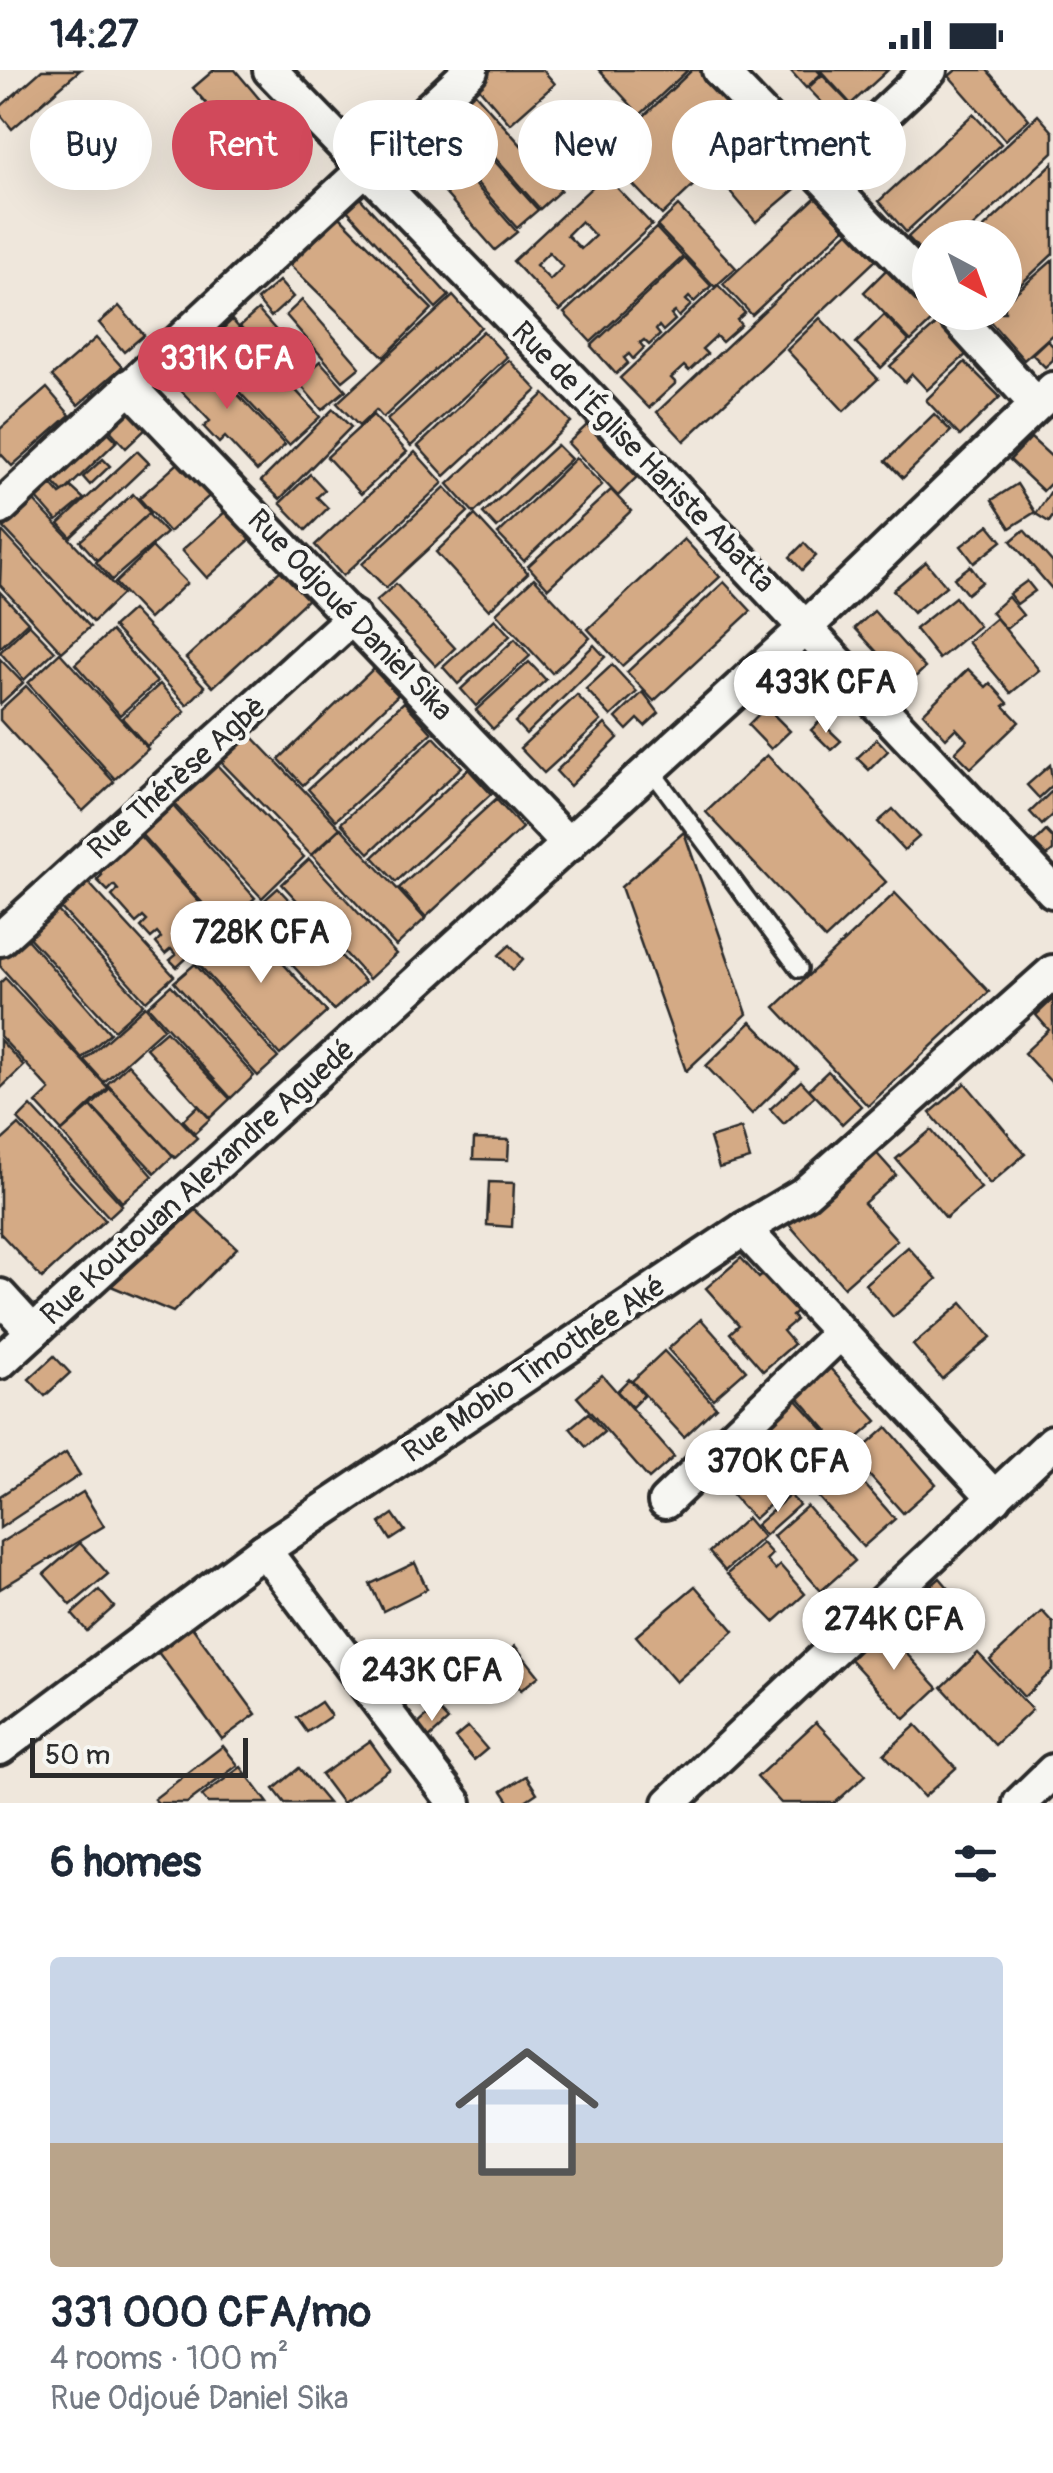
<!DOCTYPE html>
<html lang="en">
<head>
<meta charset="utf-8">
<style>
  body { margin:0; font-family:Pangolin,sans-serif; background:#f6f6f7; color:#1f2937; height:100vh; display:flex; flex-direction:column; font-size:38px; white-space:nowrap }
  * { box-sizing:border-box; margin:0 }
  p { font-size:32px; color:#747a83 }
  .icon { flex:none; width:55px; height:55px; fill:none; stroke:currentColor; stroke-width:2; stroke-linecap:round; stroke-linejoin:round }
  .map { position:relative; height:1733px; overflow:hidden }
  .side { display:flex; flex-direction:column; background:#fff; flex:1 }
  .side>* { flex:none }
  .hud { position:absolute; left:30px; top:30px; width:995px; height:90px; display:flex; gap:20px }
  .needle { width:65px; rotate:139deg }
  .tools { position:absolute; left:912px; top:150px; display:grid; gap:20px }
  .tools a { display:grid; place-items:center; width:110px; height:110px; border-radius:50%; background:#fff; box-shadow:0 10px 40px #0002; font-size:50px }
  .scale { position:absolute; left:30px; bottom:25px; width:218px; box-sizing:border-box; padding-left:10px; border:5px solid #2b2b2b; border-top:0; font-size:28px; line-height:35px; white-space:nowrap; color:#2b2b2b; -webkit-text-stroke:8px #f6f6f2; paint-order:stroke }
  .price { position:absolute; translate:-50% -85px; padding:0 22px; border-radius:35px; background:#fff; color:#222; font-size:32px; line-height:65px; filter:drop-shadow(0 2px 5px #0008) }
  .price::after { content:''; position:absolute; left:50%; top:60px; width:30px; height:22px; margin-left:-15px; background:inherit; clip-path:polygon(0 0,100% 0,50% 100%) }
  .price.selected { background:#d1495b; color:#fff }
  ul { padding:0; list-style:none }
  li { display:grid; align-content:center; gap:20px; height:530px; padding:0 50px }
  li span { display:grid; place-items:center; height:310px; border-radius:10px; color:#555 }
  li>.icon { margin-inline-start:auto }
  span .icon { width:180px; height:180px; fill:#fffc; stroke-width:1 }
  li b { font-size:42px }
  h2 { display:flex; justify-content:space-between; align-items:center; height:120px; padding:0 50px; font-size:42px }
  .pill { padding:0 35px; border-radius:45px; background:#fff; box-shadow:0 10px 40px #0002; font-size:35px; line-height:90px }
  .pill.selected { background:#d1495b; color:#fff }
  .status { display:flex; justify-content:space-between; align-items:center; height:70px; padding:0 50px; background:#fff; direction:ltr }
  .status svg { height:28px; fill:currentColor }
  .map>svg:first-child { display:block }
  .building { fill:#d4aa85; stroke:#2b2b2b; stroke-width:2.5; fill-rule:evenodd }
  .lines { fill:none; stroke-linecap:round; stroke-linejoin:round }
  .service-casing { stroke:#2b2b2b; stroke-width:22 }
  .minor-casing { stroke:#2b2b2b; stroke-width:40 }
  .service { stroke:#f6f6f2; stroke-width:15 }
  .minor { stroke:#f6f6f2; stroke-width:32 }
  .labels { text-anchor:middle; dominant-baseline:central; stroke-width:9; stroke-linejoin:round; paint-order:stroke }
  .street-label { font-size:30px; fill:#2b2b2b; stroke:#f6f6f2 }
</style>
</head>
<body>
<div class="status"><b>14:27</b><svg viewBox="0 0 49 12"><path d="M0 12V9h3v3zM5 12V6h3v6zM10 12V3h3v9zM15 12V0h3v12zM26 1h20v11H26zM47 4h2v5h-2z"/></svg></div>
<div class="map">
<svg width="1053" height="1733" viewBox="0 0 1053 1733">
  <rect width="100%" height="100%" fill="#efe7dc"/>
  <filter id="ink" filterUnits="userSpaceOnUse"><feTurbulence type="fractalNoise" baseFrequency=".01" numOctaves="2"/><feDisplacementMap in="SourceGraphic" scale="20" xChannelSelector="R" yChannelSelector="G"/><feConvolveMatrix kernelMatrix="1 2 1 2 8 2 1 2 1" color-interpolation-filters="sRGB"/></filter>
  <g filter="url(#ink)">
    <g class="building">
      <path d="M42,0H80L12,59L0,44V37Z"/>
      <path d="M214,0H235L267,38L234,66L193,18Z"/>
      <path d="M488,0H543L555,14L510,54L474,12Z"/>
      <path d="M599,0H688L640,45Z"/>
      <path d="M692,0H701L755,57L662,145L604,84Z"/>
      <path d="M790,0H817L821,4L806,18Z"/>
      <path d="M820,0H888L851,34Z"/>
      <path d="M956,0H987L1029,49L1005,70L949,6Z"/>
      <path d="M822,5L849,33L835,46L808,18Z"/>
      <path d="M473,21L561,120L540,139L452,39Z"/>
      <path d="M552,41L577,67L548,95L523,69Z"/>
      <path d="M452,43L538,140L517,158L432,62Z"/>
      <path d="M973,44L1001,74L906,162L879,131Z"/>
      <path d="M1038,45L1053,62V82L961,168H930V191L908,167Z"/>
      <path d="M428,61L517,162L495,180L407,80Z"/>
      <path d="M756,73L795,119L756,152L717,106Z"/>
      <path d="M288,84L300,98L282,114L270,100Z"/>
      <path d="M1053,93V184L1005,229V168H973Z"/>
      <path d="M605,105L652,155L560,241L513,191ZM581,151L595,166L581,179L567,165ZM549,182L563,197L550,210L536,195Z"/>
      <path d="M816,127L845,158L752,245L723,214Z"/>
      <path d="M360,128L449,226L436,238L347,140Z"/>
      <path d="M678,136L736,198L715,217L657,156Z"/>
      <path d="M339,146L432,239L384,287L290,195Z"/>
      <path d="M656,158L683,187L591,272L564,243Z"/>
      <path d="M850,160L877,189L684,371L657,342Z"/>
      <path d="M685,188L711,216L694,232L689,227L686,230L691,235L679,247L675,242L671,245L675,250L663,261L659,256L656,260L660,265L649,275L644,270L640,273L644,278L633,289L629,284L624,288L628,293L616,304L591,276Z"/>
      <path d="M1053,190V264L1024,290L987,248L994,242H1005V232Z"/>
      <path d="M887,199L935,248L911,271L864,222Z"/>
      <path d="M279,211L293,227L271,247L257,230Z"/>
      <path d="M718,215L745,243L737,250L741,255L722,272L716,266L702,279L707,284L689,301L684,296L671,308L676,313L649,338L620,308Z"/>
      <path d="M453,226L481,257L383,348L376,340L359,356L337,333Z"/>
      <path d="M302,230L360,297L343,311L286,245Z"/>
      <path d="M119,236L144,265L124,282L99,253Z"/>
      <path d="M258,240L295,282L277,298L240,256Z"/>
      <path d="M884,245L909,271L881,298L856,273Z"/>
      <path d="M820,248L878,309L844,341L787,280Z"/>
      <path d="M232,250L320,347L289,375L200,280Z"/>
      <path d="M939,252L968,283L927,320L912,304L905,312L890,296Z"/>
      <path d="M483,261L507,287L411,376L387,350Z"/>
      <path d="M96,268L122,297L78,335L52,306Z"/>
      <path d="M1047,270L1053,276V290L1045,297L1032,284Z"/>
      <path d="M198,282L285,375L257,401L225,367L219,373L204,357L210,351L170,309Z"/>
      <path d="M509,290L537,320L445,406L418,376Z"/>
      <path d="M320,291L346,320L322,340L297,311Z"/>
      <path d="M965,292L1000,327L960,366L926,330Z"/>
      <path d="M47,318L70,345L12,396L0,383V359Z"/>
      <path d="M544,324L571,352L474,443L448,414Z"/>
      <path d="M132,336L150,355L126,378L108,358Z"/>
      <path d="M333,339L351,357L280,429L261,411Z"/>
      <path d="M934,344L951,361L903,408L886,391Z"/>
      <path d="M373,345L407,382L361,424L327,387Z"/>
      <path d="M587,355L637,407L618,426L568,373Z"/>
      <path d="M102,356L117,371L63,423L53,412L80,386L75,381Z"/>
      <path d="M1031,368L1053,388V411L1043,421L1010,390Z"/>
      <path d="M557,375L571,389L497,458L483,443Z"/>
      <path d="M137,381L149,393L71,467L59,454Z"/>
      <path d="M415,382L443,413L343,506L315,475Z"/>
      <path d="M185,387L215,421L169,462L139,428Z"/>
      <path d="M576,388L602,415L524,491L498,464Z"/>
      <path d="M103,389L110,396L90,415L83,407Z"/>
      <path d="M310,404L325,420L317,427L328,438L306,460L280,433Z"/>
      <path d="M1017,414L1035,442L1010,458L992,430Z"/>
      <path d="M52,415L60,424L71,417L84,429L57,451L36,427Z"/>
      <path d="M445,417L468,442L386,518L362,494Z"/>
      <path d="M1053,418V446L1049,452L1036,444Z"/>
      <path d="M611,420L631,441L548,518L528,496Z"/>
      <path d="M133,424L150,443L97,490L80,471Z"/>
      <path d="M34,431L122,524L93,552L4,458Z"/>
      <path d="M226,441L251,469L207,508L182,480Z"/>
      <path d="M148,444L166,463L112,510L96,492Z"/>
      <path d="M475,445L528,503L489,540L436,482Z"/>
      <path d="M989,455L1002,471L974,493L961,476Z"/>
      <path d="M1024,460L1053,493V520L1011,471Z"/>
      <path d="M2,461L90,557L62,582L0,515Z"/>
      <path d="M684,469L720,507L622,596L588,559Z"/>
      <path d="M804,473L816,486L802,500L790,487Z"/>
      <path d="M152,477L187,513L149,549L115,513Z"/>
      <path d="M926,492L946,516L913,543L893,520Z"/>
      <path d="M970,496L982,512L967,524L954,508Z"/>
      <path d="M282,499L309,528L213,617L186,588Z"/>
      <path d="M534,508L590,568L552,603L496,543Z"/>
      <path d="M1027,511L1035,521L1017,534L1009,524Z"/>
      <path d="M724,512L751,541L654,631L627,602Z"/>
      <path d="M396,514L455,578L436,596L376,531Z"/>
      <path d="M0,522L28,552L0,578Z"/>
      <path d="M955,527L979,556L939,589L915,559Z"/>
      <path d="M1008,527L1023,545L1006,559L991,542Z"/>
      <path d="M132,540L205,617L187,635L113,557Z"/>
      <path d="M874,541L925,598L907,615L855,558Z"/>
      <path d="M996,548L1039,600L1011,623L968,572Z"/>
      <path d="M495,549L510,566L458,614L443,597Z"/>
      <path d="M29,554L55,581L24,610L0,582Z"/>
      <path d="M111,561L157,612L120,645L75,594Z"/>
      <path d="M515,569L530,586L476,636L461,619Z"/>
      <path d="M594,575L605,587L526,664L515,652Z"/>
      <path d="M60,583L148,679L115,709L28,613Z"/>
      <path d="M0,589L23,613L0,634Z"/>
      <path d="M529,592L546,610L493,659L476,640Z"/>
      <path d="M612,595L637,622L611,646L586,619Z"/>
      <path d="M373,599L398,625L303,715L279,689Z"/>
      <path d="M968,599L986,617L990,613L1008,633L1004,636L1019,652L971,698L955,682L967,670L956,658L946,668L923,643Z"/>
      <path d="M817,601L833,617L816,634L800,618Z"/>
      <path d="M160,614L185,642L147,676L122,648Z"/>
      <path d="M26,616L114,712L83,741L0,650V640Z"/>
      <path d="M643,622L659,643L645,656L638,649L627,660L616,648Z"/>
      <path d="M834,623L841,630L823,648L816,640Z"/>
      <path d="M577,625L601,651L544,703L520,678Z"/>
      <path d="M404,632L432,663L336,750L308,719Z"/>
      <path d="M766,637L790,661L771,679L748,655Z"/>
      <path d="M820,651L841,671L831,680L811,660Z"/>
      <path d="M605,654L618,668L570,716L556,701Z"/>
      <path d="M249,663L340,758L311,785L220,691Z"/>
      <path d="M434,667L462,697L369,783L341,753Z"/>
      <path d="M877,669L888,681L869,700L857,688Z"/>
      <path d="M767,685L886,812L825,869L706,742Z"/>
      <path d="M215,693L304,787L262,828L173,733Z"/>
      <path d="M1050,695L1053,715L1039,728L1027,715Z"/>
      <path d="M468,699L491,724L396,812L373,787Z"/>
      <path d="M1052,721L1053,745L1042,755L1030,742Z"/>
      <path d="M496,729L522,758L426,847L399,818Z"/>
      <path d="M173,736L255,828L223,856L141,764Z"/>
      <path d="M893,739L919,767L904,780L878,752Z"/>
      <path d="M341,758L425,849L396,876L312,785Z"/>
      <path d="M1046,761L1053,768V781L1047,786L1034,773Z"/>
      <path d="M684,762L747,944L686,1001L621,817Z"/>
      <path d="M140,766L221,857L177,897L170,890L176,885L171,879L165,884L156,873L161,868L157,863L151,868L141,857L147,851L143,847L136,853L112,826L118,820L114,815L108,821L97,810L102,805L100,802Z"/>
      <path d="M309,789L396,884L369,909L282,814Z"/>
      <path d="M87,811L174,906L146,931L59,836Z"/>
      <path d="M278,818L365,912L334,940L247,846Z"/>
      <path d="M895,823L989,922L868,1036L775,937Z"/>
      <path d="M56,839L143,934L114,960L27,865Z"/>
      <path d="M241,847L327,942L280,985L194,889Z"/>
      <path d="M25,867L110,963L82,988L0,896V889Z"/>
      <path d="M510,875L523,889L513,900L499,885Z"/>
      <path d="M195,894L278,988L258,1006L174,912Z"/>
      <path d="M5,908L108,1018L62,1061L36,1033L50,1020L0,966V913Z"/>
      <path d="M171,915L254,1006L231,1028L148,936Z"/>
      <path d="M1053,929V1014L1024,983L1049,960L1036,945Z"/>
      <path d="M145,936L164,958L104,1012L84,990Z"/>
      <path d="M751,952L798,999L752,1044L706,996Z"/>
      <path d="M166,961L230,1029L210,1048L146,978Z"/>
      <path d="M0,970L24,996L0,1019Z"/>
      <path d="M128,994L197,1068L175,1088L107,1014Z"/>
      <path d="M828,1001L861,1036L842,1054L809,1019Z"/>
      <path d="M801,1011L815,1026L784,1054L770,1039Z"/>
      <path d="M965,1013L1025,1084L990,1114L930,1043Z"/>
      <path d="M110,1018L173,1086L155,1103L91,1036Z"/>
      <path d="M31,1036L122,1135L109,1147L18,1049Z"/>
      <path d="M91,1036L153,1106L122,1132L61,1062Z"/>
      <path d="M198,1036L210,1049L195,1063L183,1050Z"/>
      <path d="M19,1055L105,1150L42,1208L0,1163V1072Z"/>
      <path d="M741,1058L750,1089L719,1098L710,1068Z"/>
      <path d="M931,1060L981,1118L946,1148L896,1089Z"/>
      <path d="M474,1069L509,1070L508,1090L473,1089Z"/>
      <path d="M872,1078L896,1105L864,1133L897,1170L844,1217L787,1152Z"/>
      <path d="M489,1112L514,1113L512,1157L487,1155Z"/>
      <path d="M196,1140L237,1178L173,1242L111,1216Z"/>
      <path d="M908,1177L937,1209L893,1247L865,1214Z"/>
      <path d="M741,1188L759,1208L767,1201L800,1239L792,1246L796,1250L783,1261L794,1274L763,1301L730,1263L739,1255L706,1218Z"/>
      <path d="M962,1233L991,1267L942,1309L913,1275Z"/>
      <path d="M701,1249L746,1300L713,1329L668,1279Z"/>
      <path d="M664,1281L716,1337L684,1367L632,1311Z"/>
      <path d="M54,1286L70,1303L45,1326L29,1309Z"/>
      <path d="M821,1288L877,1351L844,1380L789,1317Z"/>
      <path d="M602,1305L674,1387L649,1409L577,1327Z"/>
      <path d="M629,1309L644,1325L632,1337L617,1321Z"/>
      <path d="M794,1327L825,1361L813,1372L829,1390L791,1423L744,1370Z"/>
      <path d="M588,1343L604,1362L586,1377L570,1358Z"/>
      <path d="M887,1357L936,1414L903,1443L853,1387Z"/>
      <path d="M737,1375L781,1425L754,1449L710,1400Z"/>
      <path d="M66,1383L80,1405L0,1458V1426Z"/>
      <path d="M845,1392L895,1449L863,1477L813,1421Z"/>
      <path d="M83,1422L104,1456L0,1519V1473Z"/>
      <path d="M790,1425L799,1435L765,1465L756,1455Z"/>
      <path d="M807,1436L855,1491L821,1521L773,1466Z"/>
      <path d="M393,1444L405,1461L391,1470L380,1453Z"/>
      <path d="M747,1448L763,1467L725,1501L709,1482Z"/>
      <path d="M80,1473L108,1504L71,1535L44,1504Z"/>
      <path d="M762,1473L772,1484L766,1490L775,1500L780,1495L805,1524L774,1552L727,1504Z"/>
      <path d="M415,1493L427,1519L383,1541L370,1514Z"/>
      <path d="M940,1508L951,1521L931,1543L917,1528Z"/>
      <path d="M695,1516L734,1561L676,1612L636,1566Z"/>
      <path d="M99,1520L114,1537L87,1561L72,1544Z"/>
      <path d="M1042,1541L1053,1553V1600L1024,1627L990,1590Z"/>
      <path d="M896,1546L910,1561L897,1572L884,1557Z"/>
      <path d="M189,1553L256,1644L222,1669L155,1578Z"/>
      <path d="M882,1557L938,1618L905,1649L849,1588Z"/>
      <path d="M515,1576L539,1606L521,1620L498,1590Z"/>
      <path d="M978,1583L1032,1640L995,1675L942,1617Z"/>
      <path d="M321,1632L331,1646L307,1662L297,1648Z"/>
      <path d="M436,1638L448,1651L427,1670L415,1657Z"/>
      <path d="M816,1652L866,1705L835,1733H781L757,1707Z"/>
      <path d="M916,1655L956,1698L924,1727L884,1684Z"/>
      <path d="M468,1657L487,1679L474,1690L455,1668Z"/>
      <path d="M370,1671L390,1699L342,1733L321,1705Z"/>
      <path d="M223,1676L238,1695L187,1733H158L154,1729Z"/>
      <path d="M241,1697L268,1733H208L202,1726Z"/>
      <path d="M299,1698L328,1733H285L274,1719Z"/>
      <path d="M526,1706L537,1723L522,1733H510L502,1721Z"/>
    </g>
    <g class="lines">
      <g class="service-casing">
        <path id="service" d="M651,700L799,899"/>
      </g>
      <g class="minor-casing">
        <g id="minor">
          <path d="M270,0L591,330L1053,821"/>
          <path d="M719,0L930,219"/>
          <path d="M822,103L930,0"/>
          <path d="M952,242L1036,334"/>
          <path d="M129,316L569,775"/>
          <path d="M0,438L471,0"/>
          <path d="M0,869L353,547"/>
          <path d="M744,1159L995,1428"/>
          <path d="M0,1226L33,1262"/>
          <path d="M0,1292L805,558L1053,319"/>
          <path d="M665,1432L840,1263"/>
          <path d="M264,1480L455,1733"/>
          <path d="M0,1678L264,1480L744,1159L805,1123L1053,902"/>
          <path d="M670,1733L1053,1372"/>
          <path d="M1020,1733L1053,1701"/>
        </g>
      </g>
      <use href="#service" class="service"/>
      <use href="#minor" class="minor"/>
    </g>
  </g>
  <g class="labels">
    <g class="street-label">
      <text transform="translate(643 387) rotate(46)">Rue de l'Église Hariste Abatta</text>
      <text transform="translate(350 545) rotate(46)">Rue Odjoué Daniel Sika</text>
      <text transform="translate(177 708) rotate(-42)">Rue Thérèse Agbè</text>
      <text transform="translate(198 1112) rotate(-42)">Rue Koutouan Alexandre Aguedé</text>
      <text transform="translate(534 1299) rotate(-34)">Rue Mobio Timothée Aké</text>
    </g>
  </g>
</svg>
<div class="tools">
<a><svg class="needle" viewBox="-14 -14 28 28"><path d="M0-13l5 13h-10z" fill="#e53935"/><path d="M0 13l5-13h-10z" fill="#747a83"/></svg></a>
</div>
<div class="scale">50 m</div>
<b class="price selected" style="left:227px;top:342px">331K CFA</b>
<b class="price" style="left:826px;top:666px">433K CFA</b>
<b class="price" style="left:261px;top:916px">728K CFA</b>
<b class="price" style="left:778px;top:1445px">370K CFA</b>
<b class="price" style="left:894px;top:1603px">274K CFA</b>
<b class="price" style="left:432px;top:1654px">243K CFA</b>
<div class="hud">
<a class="pill">Buy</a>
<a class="pill selected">Rent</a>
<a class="pill">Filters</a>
<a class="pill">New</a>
<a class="pill">Apartment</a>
</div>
</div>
<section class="side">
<h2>6 homes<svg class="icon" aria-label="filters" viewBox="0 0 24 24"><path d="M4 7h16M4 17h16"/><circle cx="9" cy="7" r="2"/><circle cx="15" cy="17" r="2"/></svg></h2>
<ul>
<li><span style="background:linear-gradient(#c9d6e8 60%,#b9a48a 0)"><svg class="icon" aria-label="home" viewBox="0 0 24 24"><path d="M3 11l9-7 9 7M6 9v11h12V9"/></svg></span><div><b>331 000 CFA/mo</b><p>4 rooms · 100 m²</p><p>Rue Odjoué Daniel Sika</p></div></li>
</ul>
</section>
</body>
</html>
